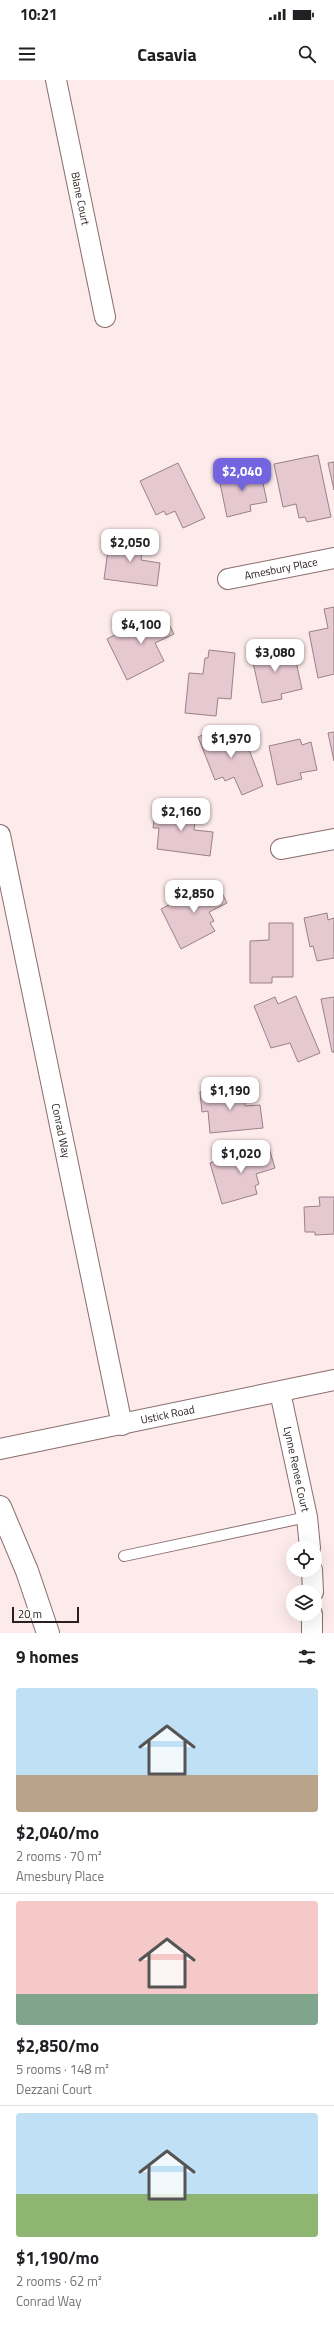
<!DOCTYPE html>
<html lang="en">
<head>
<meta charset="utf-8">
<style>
  body { margin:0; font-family:"Titillium Web",sans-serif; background:#f2f2f2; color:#202124; height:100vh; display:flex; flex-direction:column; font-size:15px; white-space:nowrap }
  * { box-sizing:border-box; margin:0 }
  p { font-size:13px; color:#757577 }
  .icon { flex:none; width:22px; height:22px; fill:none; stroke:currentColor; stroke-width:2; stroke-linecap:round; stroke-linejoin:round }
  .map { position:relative; height:1553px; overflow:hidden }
  .details { display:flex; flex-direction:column; background:#fff; flex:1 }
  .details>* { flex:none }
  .controls { position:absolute; left:286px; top:1461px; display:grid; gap:8px }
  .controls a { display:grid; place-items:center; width:36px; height:36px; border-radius:50%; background:#fff; box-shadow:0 4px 16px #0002; font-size:20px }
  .scale { position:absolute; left:12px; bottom:10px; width:67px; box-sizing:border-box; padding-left:4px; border:2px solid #2b2020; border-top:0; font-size:11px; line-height:14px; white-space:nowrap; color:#2b2020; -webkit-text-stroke:3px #fcfcfc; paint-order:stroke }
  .price { position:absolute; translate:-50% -34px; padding:0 9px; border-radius:8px; background:#fff; color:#222; font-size:13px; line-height:26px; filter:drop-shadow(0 1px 2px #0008) }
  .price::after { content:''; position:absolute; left:50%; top:24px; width:12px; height:9px; margin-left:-6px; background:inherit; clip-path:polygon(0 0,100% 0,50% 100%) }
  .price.current { background:#7564df; color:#fff }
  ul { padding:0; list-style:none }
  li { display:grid; align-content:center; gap:8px; height:212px; padding:0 16px }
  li+li { border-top:1px solid #e0e0e0 }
  li span { display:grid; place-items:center; height:124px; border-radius:4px; color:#555 }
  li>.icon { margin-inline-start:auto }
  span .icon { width:72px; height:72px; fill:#fffc; stroke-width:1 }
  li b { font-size:17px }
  h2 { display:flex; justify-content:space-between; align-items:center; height:48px; padding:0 16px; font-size:17px }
  .status { display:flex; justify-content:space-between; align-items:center; height:28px; padding:0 20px; background:#fff; direction:ltr }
  .status svg { height:11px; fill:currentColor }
  header { display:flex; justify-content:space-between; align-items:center; height:52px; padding:0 16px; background:#fff; font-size:18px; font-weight:700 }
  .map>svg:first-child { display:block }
  .building { fill:#e6c8d1; stroke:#9b8088 }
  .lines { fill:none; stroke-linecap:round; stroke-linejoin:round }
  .lane-casing { stroke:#896d6d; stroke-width:12 }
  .street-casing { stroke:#896d6d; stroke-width:22 }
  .secondary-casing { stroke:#896d6d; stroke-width:24 }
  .lane { stroke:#fff; stroke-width:10 }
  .street { stroke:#fff; stroke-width:20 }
  .secondary { stroke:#fff; stroke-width:22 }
  .labels { text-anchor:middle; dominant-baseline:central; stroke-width:3.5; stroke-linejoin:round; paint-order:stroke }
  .street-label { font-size:11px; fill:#2b2020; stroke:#fcfcfc }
</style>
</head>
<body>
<div class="status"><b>10:21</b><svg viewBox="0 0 49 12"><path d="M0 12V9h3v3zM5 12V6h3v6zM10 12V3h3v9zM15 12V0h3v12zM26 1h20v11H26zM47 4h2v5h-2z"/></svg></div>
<header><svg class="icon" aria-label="menu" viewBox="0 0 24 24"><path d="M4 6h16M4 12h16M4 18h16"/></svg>Casavia<svg class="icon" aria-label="search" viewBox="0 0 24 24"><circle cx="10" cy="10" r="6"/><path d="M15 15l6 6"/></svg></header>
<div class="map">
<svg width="334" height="1553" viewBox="0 0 334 1553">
  <rect width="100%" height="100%" fill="#fdeaea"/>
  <g class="building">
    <path d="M318,375L331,437L307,442L305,437L299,438L296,424L283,427L274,384Z"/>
    <path d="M334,382V410L328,383Z"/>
    <path d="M178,383L205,438L183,448L175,431L166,435L164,431L156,435L140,401Z"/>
    <path d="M260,389L267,422L250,425L251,431L227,437L219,398Z"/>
    <path d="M110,456L144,461L141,480L160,483L157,506L104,499Z"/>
    <path d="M334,527V594L318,598L309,552L328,548L324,529Z"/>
    <path d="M162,531L174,554L155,563L164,581L127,600L107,559Z"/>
    <path d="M277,563L281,580L295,577L302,609L281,614L282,619L262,623L250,569Z"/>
    <path d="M209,570L235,573L231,619L218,618L216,636L185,633L189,593L203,594L205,578H208Z"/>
    <path d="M219,648L222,656L241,649L263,706L242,715L234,697L225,701L223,697L215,700L198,657Z"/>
    <path d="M334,652V681L328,653Z"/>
    <path d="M300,659L302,665L311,662L317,690L300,693L302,699L277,705L269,666Z"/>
    <path d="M156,725L196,730L194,750L213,752L210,776L157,769L159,748H153Z"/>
    <path d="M216,801L227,823L209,832L214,841L210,843L215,851L181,869L161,829Z"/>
    <path d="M327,833L328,840L334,838V878L317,881L313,866L310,867L304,838Z"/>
    <path d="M269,843H293V897H272V903H250V861L269,860Z"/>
    <path d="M296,916L320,973L298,982L290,963L271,968L254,926L275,917L278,924Z"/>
    <path d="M334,917V972H332L321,919Z"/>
    <path d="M243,1008L245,1026L260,1025L263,1048L210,1053L208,1031L202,1032L200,1012Z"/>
    <path d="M268,1065L275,1088L256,1094L259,1104L255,1106L257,1114L222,1124L210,1083Z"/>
    <path d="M319,1117H334V1154L315,1155V1152H305L304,1127L320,1126Z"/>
  </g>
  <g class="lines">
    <g class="lane-casing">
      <path id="lane" d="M124,1476L307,1437"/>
    </g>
    <g class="street-casing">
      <g id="street">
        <path id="s1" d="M56,0L105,237"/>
        <path id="s2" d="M228,499L334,478"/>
        <path id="s3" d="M0,755L122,1345"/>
        <path d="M281,769L334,759"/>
        <path id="s4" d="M280,1312L307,1437L310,1468"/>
        <path id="s5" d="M0,1369L334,1300"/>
        <path d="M312,1490L313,1512"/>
        <path d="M312,1553V1534"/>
      </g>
    </g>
    <g class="secondary-casing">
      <path id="secondary" d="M0,1427L27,1491L48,1553"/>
    </g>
    <use href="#lane" class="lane"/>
    <use href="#street" class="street"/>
    <use href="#secondary" class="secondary"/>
  </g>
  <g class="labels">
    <g class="street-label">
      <text stroke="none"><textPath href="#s1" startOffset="121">Blane Court</textPath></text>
      <text stroke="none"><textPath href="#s2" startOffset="54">Amesbury Place</textPath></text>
      <text stroke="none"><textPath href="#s3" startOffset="302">Conrad Way</textPath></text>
      <text stroke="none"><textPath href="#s5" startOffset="171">Ustick Road</textPath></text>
      <text stroke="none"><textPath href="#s4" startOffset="79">Lynne Renee Court</textPath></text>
    </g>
  </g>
</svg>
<div class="controls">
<a><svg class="icon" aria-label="locate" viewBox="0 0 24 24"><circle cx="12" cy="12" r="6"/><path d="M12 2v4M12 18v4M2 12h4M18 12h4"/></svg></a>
<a><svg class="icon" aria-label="layers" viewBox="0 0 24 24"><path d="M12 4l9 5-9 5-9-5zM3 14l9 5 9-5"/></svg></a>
</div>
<div class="scale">20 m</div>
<b class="price current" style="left:242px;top:412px">$2,040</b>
<b class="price" style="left:130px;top:483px">$2,050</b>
<b class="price" style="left:141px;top:565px">$4,100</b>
<b class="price" style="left:275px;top:593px">$3,080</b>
<b class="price" style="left:231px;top:679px">$1,970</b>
<b class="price" style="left:181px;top:752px">$2,160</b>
<b class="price" style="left:194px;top:834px">$2,850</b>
<b class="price" style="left:230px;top:1031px">$1,190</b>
<b class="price" style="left:241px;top:1094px">$1,020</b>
</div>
<section class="details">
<h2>9 homes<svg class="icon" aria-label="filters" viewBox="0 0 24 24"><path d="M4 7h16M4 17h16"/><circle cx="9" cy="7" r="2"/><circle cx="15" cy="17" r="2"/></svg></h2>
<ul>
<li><span style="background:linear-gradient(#bfe0f5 70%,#b9a48a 0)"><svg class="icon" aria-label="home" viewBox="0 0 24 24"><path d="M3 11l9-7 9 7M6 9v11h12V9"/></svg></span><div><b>$2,040/mo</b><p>2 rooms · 70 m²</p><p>Amesbury Place</p></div></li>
<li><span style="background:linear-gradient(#f6c9c9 75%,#7fa58c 0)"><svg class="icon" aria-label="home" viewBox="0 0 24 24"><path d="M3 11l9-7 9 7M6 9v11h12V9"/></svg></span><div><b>$2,850/mo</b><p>5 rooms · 148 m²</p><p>Dezzani Court</p></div></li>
<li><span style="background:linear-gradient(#bfe0f5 65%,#8fb573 0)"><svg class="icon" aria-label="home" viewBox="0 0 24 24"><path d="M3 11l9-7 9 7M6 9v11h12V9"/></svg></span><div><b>$1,190/mo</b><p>2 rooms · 62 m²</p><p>Conrad Way</p></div></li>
</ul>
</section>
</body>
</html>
